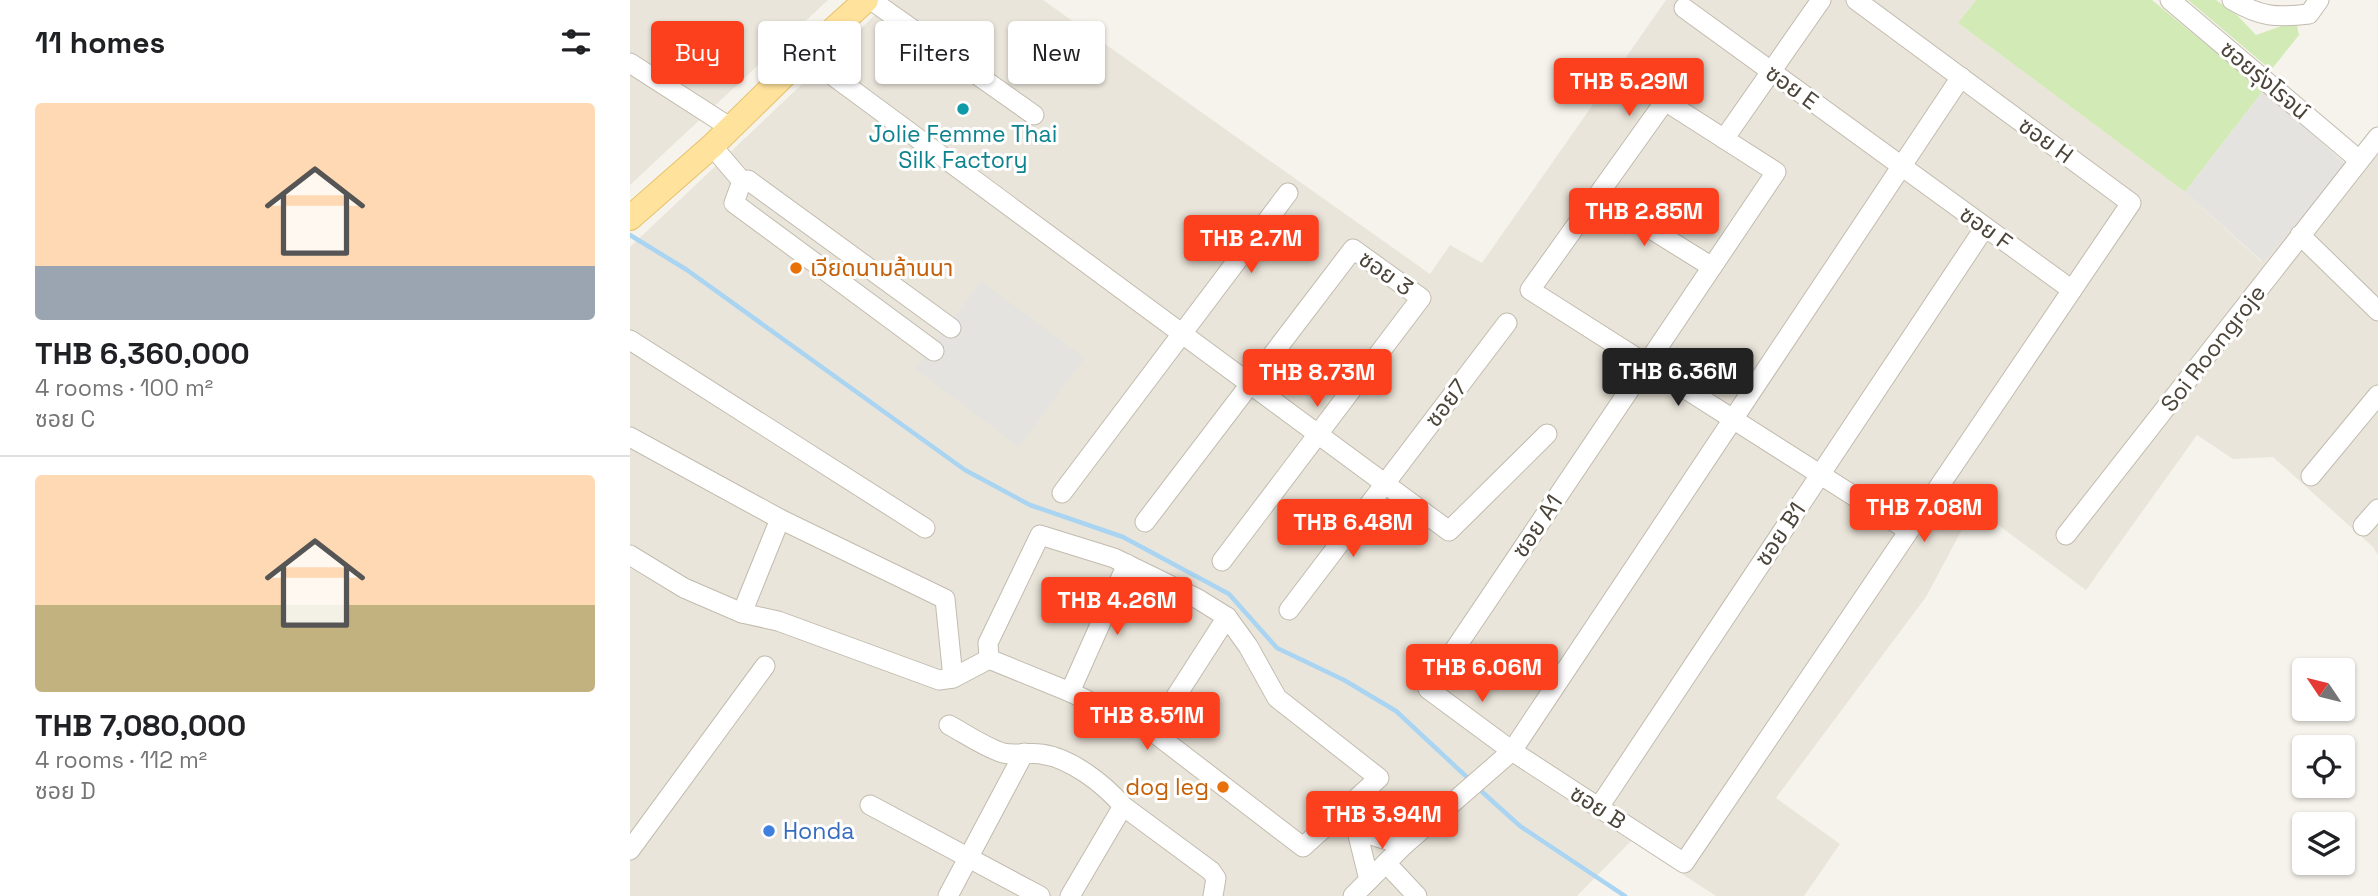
<!DOCTYPE html>
<html lang="en">
<head>
<meta charset="utf-8">
<style>
  body { margin:0; font-family:"Space Grotesk","Noto Sans Thai",sans-serif; background:#f2f2f2; color:#202124; height:100vh; display:flex; flex-direction:column; font-size:26px; white-space:nowrap }
  * { box-sizing:border-box; margin:0 }
  p { font-size:23px; color:#757577 }
  .icon { flex:none; width:38px; height:38px; fill:none; stroke:currentColor; stroke-width:2; stroke-linecap:round; stroke-linejoin:round }
  .map { position:relative; flex:1; overflow:hidden }
  .details { display:flex; flex-direction:column; background:#fff; width:630px }
  .details>* { flex:none }
  .top-card { position:absolute; left:21px; top:21px; width:665px; height:63px; display:flex; gap:14px }
  .needle { width:46px; rotate:305deg }
  .controls { position:absolute; left:1662px; top:658px; display:grid; gap:14px }
  .controls a { display:grid; place-items:center; width:63px; height:63px; border-radius:7px; background:#fff; box-shadow:0 2px 5px #0004; font-size:35px }
  .price { position:absolute; translate:-50% -60px; padding:0 16px; border-radius:7px; background:#fc3f1d; color:#fff; font-size:23px; line-height:46px; filter:drop-shadow(0 2px 4px #0008) }
  .price::after { content:''; position:absolute; left:50%; top:42px; width:21px; height:16px; margin-left:-10px; background:inherit; clip-path:polygon(0 0,100% 0,50% 100%) }
  .price.current { background:#222; color:#fff }
  ul { padding:0; list-style:none }
  li { display:grid; align-content:center; gap:14px; height:371px; padding:0 35px }
  li+li { border-top:2px solid #e0e0e0 }
  li span { display:grid; place-items:center; height:217px; border-radius:7px; color:#555 }
  li>.icon { margin-inline-start:auto }
  span .icon { width:126px; height:126px; fill:#fffc; stroke-width:1 }
  li b { font-size:30px }
  h2 { display:flex; justify-content:space-between; align-items:center; height:84px; padding:0 35px; font-size:30px }
  .pill { padding:0 24px; border-radius:7px; background:#fff; box-shadow:0 2px 5px #0004; font-size:24px; line-height:63px }
  .pill.current { background:#fc3f1d; color:#fff }
  main { display:flex; flex:1; min-height:0 }
  .map>svg:first-child { display:block }
  .residential { fill:#eae5da }
  .green { fill:#d2eab5 }
  .parking { fill:#e5e3e0 }
  .lines { fill:none; stroke-linecap:round; stroke-linejoin:round }
  .stream { stroke:#a9d4f2; stroke-width:4.5 }
  .minor-casing { stroke:#c2bbae; stroke-width:21 }
  .major-casing { stroke:#e6c16a; stroke-width:26 }
  .minor { stroke:#fff; stroke-width:19 }
  .major { stroke:#ffe39c; stroke-width:24 }
  .culture-dot { fill:#0f9aa8; stroke:#fff; stroke-width:2.5 }
  .food-dot { fill:#e8710a; stroke:#fff; stroke-width:2.5 }
  .shop-dot { fill:#3f7fe0; stroke:#fff; stroke-width:2.5 }
  .labels { text-anchor:middle; dominant-baseline:central; stroke-width:6; stroke-linejoin:round; paint-order:stroke }
  .street-label { font-size:23px; fill:#4b4439; stroke:#fff }
  .culture-label { font-size:23px; fill:#0d838f; stroke:#fff }
  .food-label { font-size:23px; fill:#c56008; stroke:#fff; text-anchor:start }
  .shop-label { font-size:23px; fill:#366cbe; stroke:#fff; text-anchor:start }
</style>
</head>
<body>
<main>
<section class="details">
<h2>11 homes<svg class="icon" aria-label="filters" viewBox="0 0 24 24"><path d="M4 7h16M4 17h16"/><circle cx="9" cy="7" r="2"/><circle cx="15" cy="17" r="2"/></svg></h2>
<ul>
<li><span style="background:linear-gradient(#ffd9b3 75%,#9aa5b1 0)"><svg class="icon" aria-label="home" viewBox="0 0 24 24"><path d="M3 11l9-7 9 7M6 9v11h12V9"/></svg></span><div><b>THB 6,360,000</b><p>4 rooms · 100 m²</p><p>ซอย C</p></div></li>
<li><span style="background:linear-gradient(#ffd9b3 60%,#c2b280 0)"><svg class="icon" aria-label="home" viewBox="0 0 24 24"><path d="M3 11l9-7 9 7M6 9v11h12V9"/></svg></span><div><b>THB 7,080,000</b><p>4 rooms · 112 m²</p><p>ซอย D</p></div></li>
</ul>
</section>
<div class="map">
<svg width="1748" height="896" viewBox="0 0 1748 896">
  <rect width="100%" height="100%" fill="#f6f3ec"/>
  <g class="residential">
    <path d="M0,0H198L0,185Z"/>
    <path d="M261,0H413L800,274L820,245L852,263L1036,0H1346L1328,23L1555,192L1632,262L1748,127V555L1743,547L1643,457L1603,459L1567,435L1456,590L1344,507L1296,597L1146,798L1210,844L1174,896H1086L1001,841L947,896H0V247Z"/>
  </g>
  <g class="green">
    <path d="M1346,0H1522L1633,91L1555,192L1328,23Z"/>
    <path d="M1558,0H1586L1608,16L1626,35L1666,21L1669,35L1641,70Z"/>
  </g>
  <g class="parking">
    <path d="M1633,91L1717,165L1633,262L1555,192Z"/>
    <path d="M351,281L455,358L389,447L285,369Z"/>
  </g>
  <g class="lines">
    <g class="stream">
      <path d="M0,235L57,270L335,470L400,505L493,537L599,594L647,648L714,680L766,711L840,780"/>
      <path d="M849,789L890,826L995,896"/>
    </g>
    <g class="minor-casing">
      <g id="minor">
        <path d="M241,0L404,115"/>
        <path d="M1226,0L1501,203L1054,863L882,751L798,689L1146,172L1035,101L900,290L1279,531"/>
        <path d="M1540,0L1729,160"/>
        <path d="M1602,0C1631,17 1646,18 1679,14L1689,0"/>
        <path d="M1054,8L1442,290"/>
        <path d="M175,55L819,531L917,434"/>
        <path d="M0,63L101,128"/>
        <path d="M1094,139L1191,0"/>
        <path d="M82,146L112,181L104,203L304,351"/>
        <path d="M112,181L118,180L321,328"/>
        <path d="M968,196L1082,267"/>
        <path d="M1670,235L1748,311"/>
        <path d="M0,340L295,528"/>
        <path d="M0,437L150,519L315,599L323,678"/>
        <path d="M1681,476L1748,395"/>
        <path d="M432,493L658,193"/>
        <path d="M515,522L723,249L791,298L592,561"/>
        <path d="M1733,526L1748,509"/>
        <path d="M410,535L484,558L568,599L597,617L618,646L647,698L749,778L673,847L523,732L440,692L359,659L358,643Z"/>
        <path d="M1436,535L1748,137"/>
        <path d="M0,555L54,588L112,613L148,621L309,680L323,678L359,659"/>
        <path d="M659,610L877,323"/>
        <path d="M112,613L150,519"/>
        <path d="M440,692L497,564"/>
        <path d="M319,725C336,734 354,747 373,753C385,756 399,752 411,754C441,758 474,784 493,806L581,871L586,878L583,896"/>
        <path d="M523,732L597,617"/>
        <path d="M240,805L410,896"/>
        <path d="M969,807L1355,227"/>
        <path d="M710,814L727,831L774,845"/>
        <path d="M727,831L739,880"/>
        <path d="M0,850L135,666"/>
        <path d="M756,863L787,896"/>
        <path d="M318,896L394,753"/>
        <path d="M440,896L493,806"/>
        <path d="M723,896L774,845L882,751L1331,77"/>
      </g>
    </g>
    <g class="major-casing">
      <path id="major" d="M0,218L82,146L175,55L236,0"/>
    </g>
    <use href="#minor" class="minor"/>
    <use href="#major" class="major"/>
  </g>
  <circle class="culture-dot" cx="333" cy="109" r="7"/>
  <g class="food-dot">
    <circle cx="166" cy="268" r="7"/>
    <circle cx="593" cy="787" r="7"/>
  </g>
  <circle class="shop-dot" cx="139" cy="831" r="7"/>
  <g class="labels">
    <g class="street-label">
      <text transform="translate(1635 80) rotate(40)">ซอยรุ่งโรจน์</text>
      <text transform="translate(1162 87) rotate(36)">ซอย E</text>
      <text transform="translate(1416 140) rotate(36)">ซอย H</text>
      <text transform="translate(1356 228) rotate(36)">ซอย F</text>
      <text transform="translate(756 273) rotate(35)">ซอย 3</text>
      <text transform="translate(1583 348) rotate(-52)">Soi Roongroje</text>
      <text transform="translate(816 403) rotate(-53)">ซอย7</text>
      <text transform="translate(907 526) rotate(-56)">ซอย A1</text>
      <text transform="translate(1150 534) rotate(-56)">ซอย B1</text>
      <text transform="translate(968 807) rotate(33)">ซอย B</text>
    </g>
    <g class="culture-label">
      <text x="333" y="134">Jolie Femme Thai<tspan x="333" dy="26">Silk Factory</tspan></text>
    </g>
    <g class="food-label">
      <text x="180" y="268">เวียดนามล้านนา</text>
      <text x="579" y="787" text-anchor="end">dog leg</text>
    </g>
    <g class="shop-label">
      <text x="153" y="831">Honda</text>
    </g>
  </g>
</svg>
<div class="controls">
<a><svg class="needle" viewBox="-14 -14 28 28"><path d="M0-13l5 13h-10z" fill="#e53935"/><path d="M0 13l5-13h-10z" fill="#757577"/></svg></a>
<a><svg class="icon" aria-label="locate" viewBox="0 0 24 24"><circle cx="12" cy="12" r="6"/><path d="M12 2v4M12 18v4M2 12h4M18 12h4"/></svg></a>
<a><svg class="icon" aria-label="layers" viewBox="0 0 24 24"><path d="M12 4l9 5-9 5-9-5zM3 14l9 5 9-5"/></svg></a>
</div>
<b class="price" style="left:999px;top:118px">THB 5.29M</b>
<b class="price" style="left:1014px;top:248px">THB 2.85M</b>
<b class="price" style="left:621px;top:275px">THB 2.7M</b>
<b class="price current" style="left:1048px;top:408px">THB 6.36M</b>
<b class="price" style="left:687px;top:409px">THB 8.73M</b>
<b class="price" style="left:1294px;top:544px">THB 7.08M</b>
<b class="price" style="left:723px;top:559px">THB 6.48M</b>
<b class="price" style="left:487px;top:637px">THB 4.26M</b>
<b class="price" style="left:852px;top:704px">THB 6.06M</b>
<b class="price" style="left:517px;top:752px">THB 8.51M</b>
<b class="price" style="left:752px;top:851px">THB 3.94M</b>
<div class="top-card">
<a class="pill current">Buy</a>
<a class="pill">Rent</a>
<a class="pill">Filters</a>
<a class="pill">New</a>
</div>
</div>
</main>
</body>
</html>
